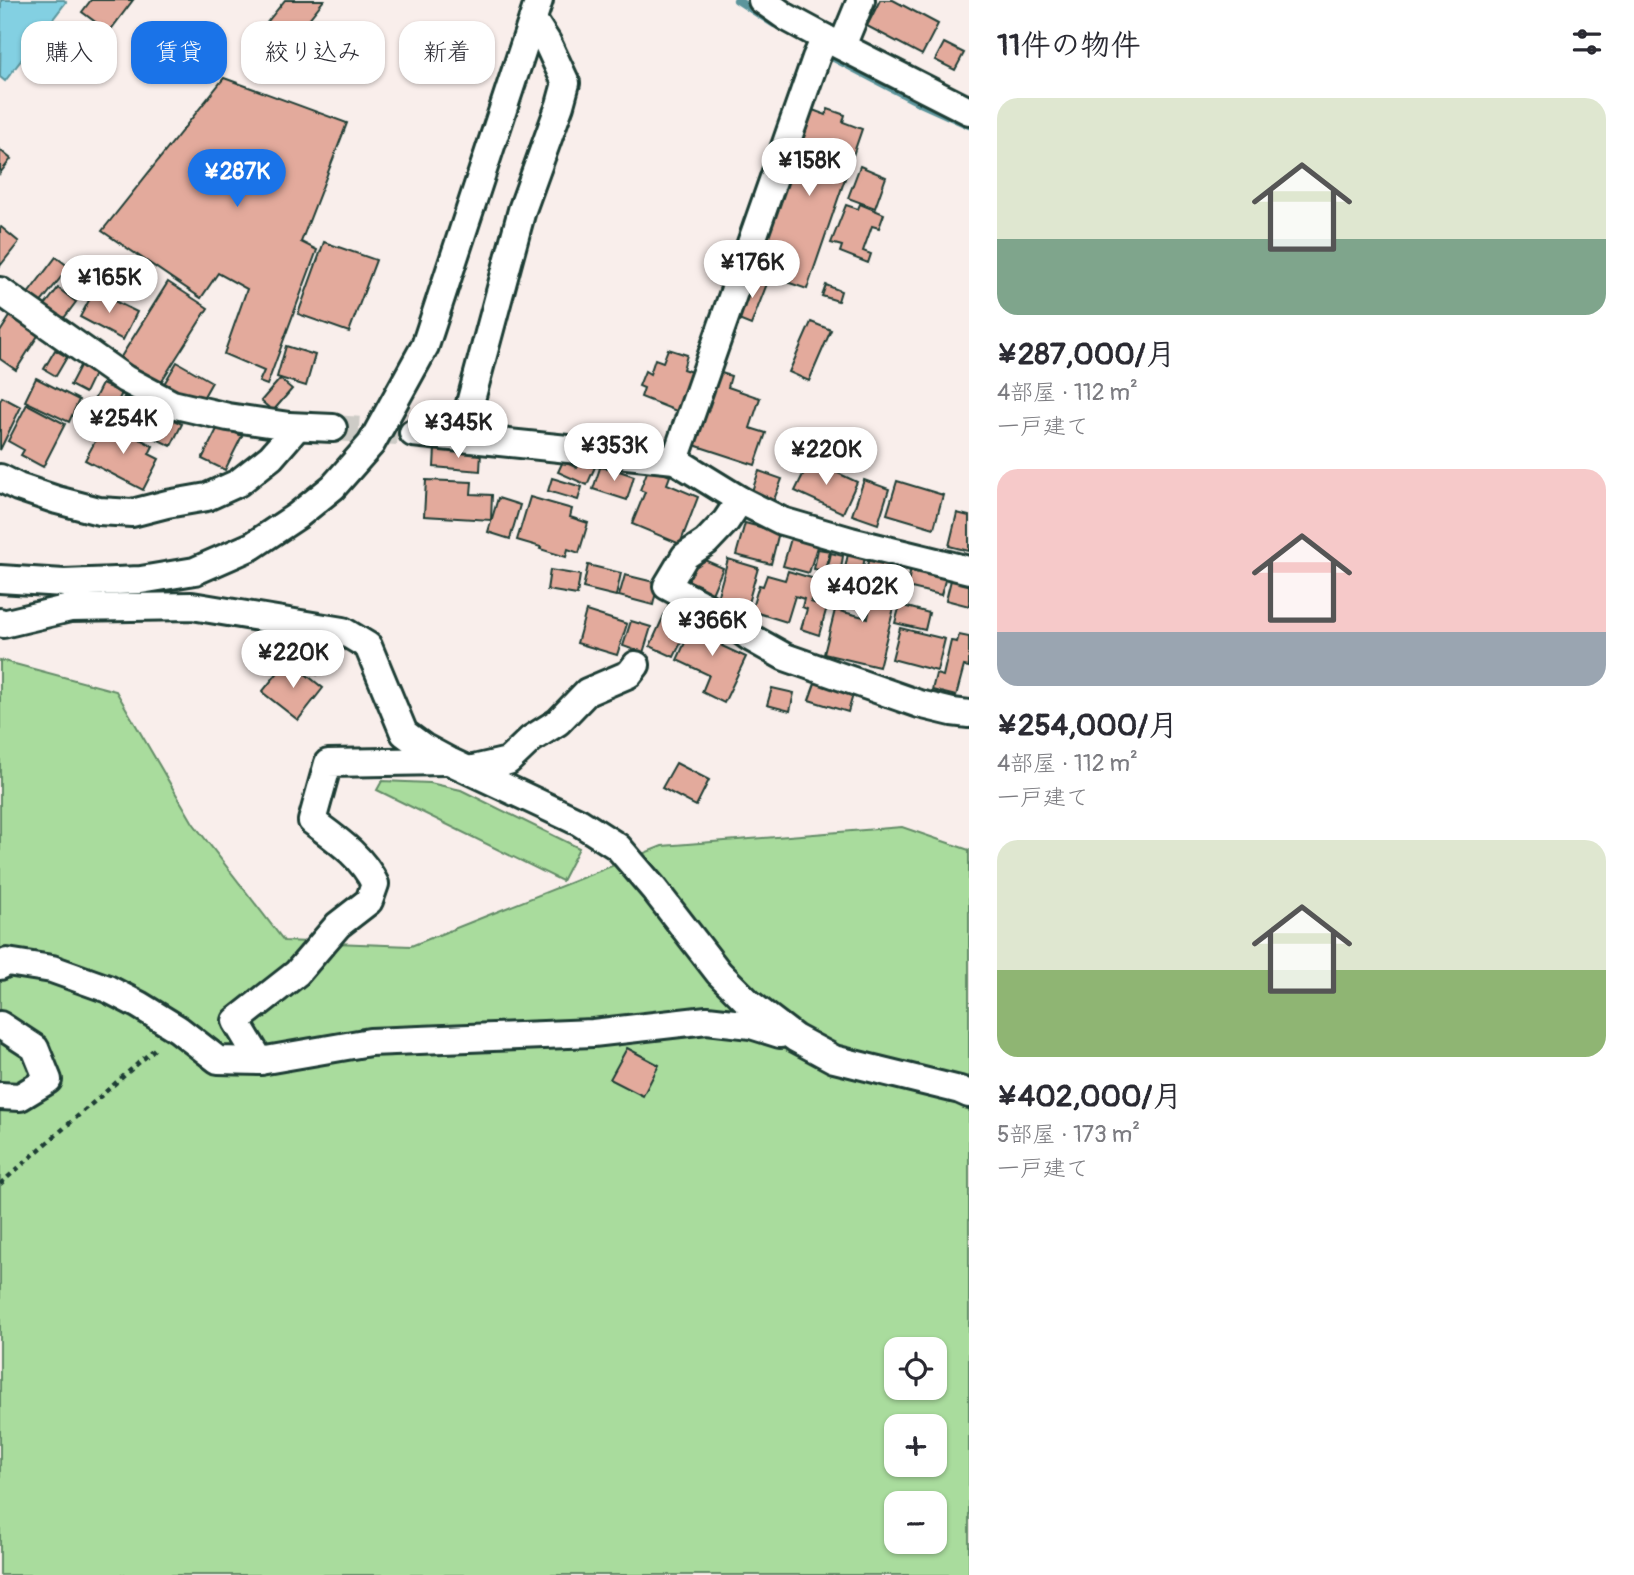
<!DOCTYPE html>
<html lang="ja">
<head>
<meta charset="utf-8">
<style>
  body { margin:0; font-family:Pangolin,"Klee One",sans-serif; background:#f2f2f3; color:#2b2b33; height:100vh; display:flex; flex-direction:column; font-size:26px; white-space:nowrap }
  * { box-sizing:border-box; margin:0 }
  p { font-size:23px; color:#7c7c81 }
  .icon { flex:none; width:38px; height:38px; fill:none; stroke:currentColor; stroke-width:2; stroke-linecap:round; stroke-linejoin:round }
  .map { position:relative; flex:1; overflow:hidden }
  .side { display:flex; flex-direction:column; background:#fff; width:665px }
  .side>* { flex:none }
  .guide { position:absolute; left:21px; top:21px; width:665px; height:63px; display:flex; gap:14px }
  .buttons { position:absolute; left:884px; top:1337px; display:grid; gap:14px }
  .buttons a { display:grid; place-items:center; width:63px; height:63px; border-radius:14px; background:#fff; box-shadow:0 2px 5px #0004; font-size:35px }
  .price { position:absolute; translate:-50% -60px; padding:0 16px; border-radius:24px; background:#fff; color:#222; font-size:23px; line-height:46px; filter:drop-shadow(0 2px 4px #0008) }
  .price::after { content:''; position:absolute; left:50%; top:42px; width:21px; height:16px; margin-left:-10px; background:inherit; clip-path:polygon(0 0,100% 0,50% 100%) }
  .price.active { background:#1a73e8; color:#fff }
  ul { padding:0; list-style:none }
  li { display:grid; align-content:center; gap:14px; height:371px; padding:0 28px }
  li span { display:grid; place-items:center; height:217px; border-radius:21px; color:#555 }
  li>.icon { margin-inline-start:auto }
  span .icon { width:126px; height:126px; fill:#fffc; stroke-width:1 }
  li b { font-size:30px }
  h2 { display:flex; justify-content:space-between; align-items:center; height:84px; padding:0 28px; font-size:30px }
  .chip { padding:0 24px; border-radius:21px; background:#fff; box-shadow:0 2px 5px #0004; font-size:24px; line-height:63px }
  .chip.active { background:#1a73e8; color:#fff }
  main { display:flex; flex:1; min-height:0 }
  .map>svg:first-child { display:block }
  .green { fill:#a9dc9d; stroke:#648c68; stroke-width:2; fill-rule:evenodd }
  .water { fill:#83d0e2; stroke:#5b959c; stroke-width:2 }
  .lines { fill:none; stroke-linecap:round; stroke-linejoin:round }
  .stream { stroke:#5b959c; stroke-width:8 }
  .building { fill:#e3aa9c; stroke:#1f3d34; stroke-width:2 }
  .minor-tunnel { stroke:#cdcbc6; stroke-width:26; stroke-dasharray:26 13; stroke-linecap:butt }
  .minor-casing { stroke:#1f3d34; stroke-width:32 }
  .path { stroke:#1f3d34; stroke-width:4.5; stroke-dasharray:5 5; stroke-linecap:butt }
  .minor { stroke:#fff; stroke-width:26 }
</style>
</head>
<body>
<main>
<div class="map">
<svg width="969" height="1575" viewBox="0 0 969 1575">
  <rect width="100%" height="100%" fill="#f9eeeb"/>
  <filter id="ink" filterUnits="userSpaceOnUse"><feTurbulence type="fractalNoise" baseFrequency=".0143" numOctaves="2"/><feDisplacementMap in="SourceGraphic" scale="14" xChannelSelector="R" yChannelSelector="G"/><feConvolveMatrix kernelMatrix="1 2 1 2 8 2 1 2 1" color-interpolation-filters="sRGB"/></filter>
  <g filter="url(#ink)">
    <g class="green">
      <path d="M0,660L116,691L193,823L284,941L411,946L662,846L902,827L969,850V1575H0ZM896,1349H934V1388H896ZM896,1426H934V1465H896ZM896,1503H934V1542H896Z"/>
      <path d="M382,781L430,783L461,790L579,848L562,881L377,790Z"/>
    </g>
    <path class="water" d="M1,0H64L66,2L5,81L0,77Z"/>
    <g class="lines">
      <g class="stream">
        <path d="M737,0L774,24"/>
        <path d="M824,53L918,102L969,125"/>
      </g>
    </g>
    <g class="building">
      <path d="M91,0H133L109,32L82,12Z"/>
      <path d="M285,0H324L277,59L253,40Z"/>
      <path d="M880,0H893L938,24L922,55L867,26Z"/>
      <path d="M944,43L964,53L955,70L935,60Z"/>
      <path d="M289,44L310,60L298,76L277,59Z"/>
      <path d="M224,78L347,123L301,242L317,250L267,385L259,382L264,371L224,354L247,289L218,273L201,298L102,231Z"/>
      <path d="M810,109L826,115L828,109L845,115L843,122L862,129L807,289L755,271Z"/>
      <path d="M0,150L11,159L0,173Z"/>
      <path d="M860,166L886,177L875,208L848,198Z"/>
      <path d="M860,204L884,214L879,228L872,226L863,251L871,254L868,263L840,252L842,246L831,243L846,205L858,209Z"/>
      <path d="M1,227L19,242L0,266V228Z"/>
      <path d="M324,242L376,260L349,332L298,314Z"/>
      <path d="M56,257L69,267L39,305L27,295Z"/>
      <path d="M117,266L143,281L131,300L105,286Z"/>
      <path d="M752,275L768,281L751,325L736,319Z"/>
      <path d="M168,282L208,308L159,385L119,360Z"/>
      <path d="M826,285L841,291L838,301L822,296Z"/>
      <path d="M58,288L76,302L61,322L43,308Z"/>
      <path d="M94,291L137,312L123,340L80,317Z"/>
      <path d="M11,315L39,334L16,370L0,359V332Z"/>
      <path d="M811,322L831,330L809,381L789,372Z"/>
      <path d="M286,346L315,355L306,386L277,377Z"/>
      <path d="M668,349L687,355L683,369L700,375L679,412L641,397L644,388L639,386L645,371L650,374L655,359L663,362Z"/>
      <path d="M55,350L67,357L56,376L44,369Z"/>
      <path d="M177,362L212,382L199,405L164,384Z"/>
      <path d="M81,364L95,372L85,393L70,385Z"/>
      <path d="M718,372L731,376L728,387L760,398L750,428L766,433L755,465L694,445Z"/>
      <path d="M36,378L79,400L69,422L25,401Z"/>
      <path d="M280,379L292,389L273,411L261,401Z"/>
      <path d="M102,384L122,393L110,418L104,415L95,434L80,427Z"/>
      <path d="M2,397L21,407L0,450V401Z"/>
      <path d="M124,397L152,410L141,432L113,419Z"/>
      <path d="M27,404L65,424L43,467L21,455L24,450L8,441Z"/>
      <path d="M155,411L182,424L171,446L144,433Z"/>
      <path d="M106,421L153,446L149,454L159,459L143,490L85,460Z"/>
      <path d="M219,425L242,436L225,470L202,459Z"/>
      <path d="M435,448L481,452L480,471L434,467Z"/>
      <path d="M810,460L857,482L843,513L795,491Z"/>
      <path d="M563,461L577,468L580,461L595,467L587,485L558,472Z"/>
      <path d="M601,465L634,476L627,500L593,489Z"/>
      <path d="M649,467L670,476L667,484L698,497L680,544L632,524L645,492L640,490Z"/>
      <path d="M759,471L782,479L773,502L751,494Z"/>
      <path d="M552,478L582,487L578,500L548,491Z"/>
      <path d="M426,480L472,482L471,494L492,495L491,520L424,516Z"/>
      <path d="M864,480L889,489L878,524L852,515Z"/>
      <path d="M897,481L943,495L934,528L887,514Z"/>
      <path d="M530,497L572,509L570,517L588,523L579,553L568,549L566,557L540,549L541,547L517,540Z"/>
      <path d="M498,498L520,505L510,539L488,532Z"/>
      <path d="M957,513L969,516V551L949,546Z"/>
      <path d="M745,523L779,532L771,564L736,555Z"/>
      <path d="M792,535L818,543L809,573L783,566Z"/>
      <path d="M818,549L830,551L826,571L814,569Z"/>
      <path d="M831,553L843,556L841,569L828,566Z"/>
      <path d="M848,554L865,557L861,577L844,573Z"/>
      <path d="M695,556L723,568L709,601L697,596L701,586L685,579Z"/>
      <path d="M869,557L890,561L887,575L866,571Z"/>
      <path d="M728,559L758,568L746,610L716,602Z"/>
      <path d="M912,564L947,573L941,595L907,587Z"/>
      <path d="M588,565L621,573L616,596L583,588Z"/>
      <path d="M550,570L580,575L577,595L547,590Z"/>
      <path d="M788,571L818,580L811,602L827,607L819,635L801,629L807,609L802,607L804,599L795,596L787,622L751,611L759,585L763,586L767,575L785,580Z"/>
      <path d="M824,573L835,576L832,594L820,592Z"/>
      <path d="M625,575L658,583L653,605L619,596Z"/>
      <path d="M843,578L898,592L879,667L824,654L835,610L868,618L870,608L837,600Z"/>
      <path d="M951,580L969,584V606L946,600Z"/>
      <path d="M670,602L695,614L674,657L650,646Z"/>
      <path d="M900,605L929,613L925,630L895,623Z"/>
      <path d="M586,611L627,624L617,655L577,643Z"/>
      <path d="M697,616L729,631L722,646L746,657L724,703L702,692L709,675L677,660Z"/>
      <path d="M631,621L651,627L643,653L623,646Z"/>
      <path d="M900,628L945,639L937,671L892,659Z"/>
      <path d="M959,635L969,637V667L964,666L956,696L932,690L936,674L943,676L951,641L957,642Z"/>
      <path d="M309,644L329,659L317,675L297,661Z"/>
      <path d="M288,660L323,688L298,720L262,692Z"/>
      <path d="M818,675L855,688L848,712L809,700Z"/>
      <path d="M772,688L794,693L790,711L767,705Z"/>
      <path d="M676,763L709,780L696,806L662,788Z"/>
      <path d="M627,1048L659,1065L643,1096L610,1079Z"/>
    </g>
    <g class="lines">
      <path class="minor-tunnel" d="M333,428L413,433"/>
      <g class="minor-casing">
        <g id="minor">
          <path d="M762,0L786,17L825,38L969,111"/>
          <path d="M842,46L861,0"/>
          <path d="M0,291L125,379L172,404L228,417L289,426L333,428"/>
          <path d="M413,433L675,460L740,500L782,521L851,541L969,570"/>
          <path d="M461,437L522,210L560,105L566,83L547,42L533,20"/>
          <path d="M675,460L816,58L825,38"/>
          <path d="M0,478L18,487L57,500L99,511L132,513L167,504L207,497L238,483L271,457L297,427"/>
          <path d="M740,500L726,521L706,542L685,556L667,586L714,611L751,638L785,657L919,704L952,712L969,714"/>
          <path d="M0,579L64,583L141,580L195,571L252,546L297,516L333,487L371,444L425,346L539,0"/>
          <path d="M0,622L3,624L70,608L192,606L343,631L368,646L404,733L423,747L449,761L579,822L618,847L654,889L719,973L749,1003L795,1038L834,1059L960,1090L969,1094"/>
          <path d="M469,770L508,761L531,739L558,722L587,692L629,674L636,665"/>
          <path d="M0,966L7,962L52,969L108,989L139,1005L178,1029L218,1060L260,1061L370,1042L593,1033L707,1020L751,1025L780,1034"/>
          <path d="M0,1025L35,1048L48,1080L20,1097L0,1096"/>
          <path d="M260,1061L236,1021L297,973L338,925L369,901L375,884C362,856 336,839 312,821L328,763L445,761"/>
        </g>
      </g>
      <path class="path" d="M0,1184L158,1046"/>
      <use href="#minor" class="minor"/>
    </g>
  </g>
</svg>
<div class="buttons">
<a><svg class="icon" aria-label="locate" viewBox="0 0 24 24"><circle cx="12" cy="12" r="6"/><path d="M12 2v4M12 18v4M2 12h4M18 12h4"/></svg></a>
<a>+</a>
<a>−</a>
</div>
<b class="price" style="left:809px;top:198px">¥158K</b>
<b class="price active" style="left:237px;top:209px">¥287K</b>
<b class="price" style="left:752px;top:300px">¥176K</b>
<b class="price" style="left:109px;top:315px">¥165K</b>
<b class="price" style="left:123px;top:456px">¥254K</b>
<b class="price" style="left:458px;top:460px">¥345K</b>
<b class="price" style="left:614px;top:483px">¥353K</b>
<b class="price" style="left:826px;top:487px">¥220K</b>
<b class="price" style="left:862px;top:624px">¥402K</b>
<b class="price" style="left:712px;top:658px">¥366K</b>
<b class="price" style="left:293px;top:690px">¥220K</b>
<div class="guide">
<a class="chip">購入</a>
<a class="chip active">賃貸</a>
<a class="chip">絞り込み</a>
<a class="chip">新着</a>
</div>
</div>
<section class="side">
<h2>11件の物件<svg class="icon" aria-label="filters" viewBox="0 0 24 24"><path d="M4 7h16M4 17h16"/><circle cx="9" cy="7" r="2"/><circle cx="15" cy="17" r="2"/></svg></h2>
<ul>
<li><span style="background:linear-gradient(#dfe7d0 65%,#7fa58c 0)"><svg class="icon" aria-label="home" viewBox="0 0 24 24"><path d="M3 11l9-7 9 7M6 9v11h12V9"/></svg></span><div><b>¥287,000/月</b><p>4部屋 · 112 m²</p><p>一戸建て</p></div></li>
<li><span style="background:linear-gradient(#f6c9c9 75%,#9aa5b1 0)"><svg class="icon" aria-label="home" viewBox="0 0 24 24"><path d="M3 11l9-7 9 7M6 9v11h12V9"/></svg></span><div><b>¥254,000/月</b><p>4部屋 · 112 m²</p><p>一戸建て</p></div></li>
<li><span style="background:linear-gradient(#dfe7d0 60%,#8fb573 0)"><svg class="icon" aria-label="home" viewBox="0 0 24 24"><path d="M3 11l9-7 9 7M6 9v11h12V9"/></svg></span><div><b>¥402,000/月</b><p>5部屋 · 173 m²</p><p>一戸建て</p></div></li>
</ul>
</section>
</main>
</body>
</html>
